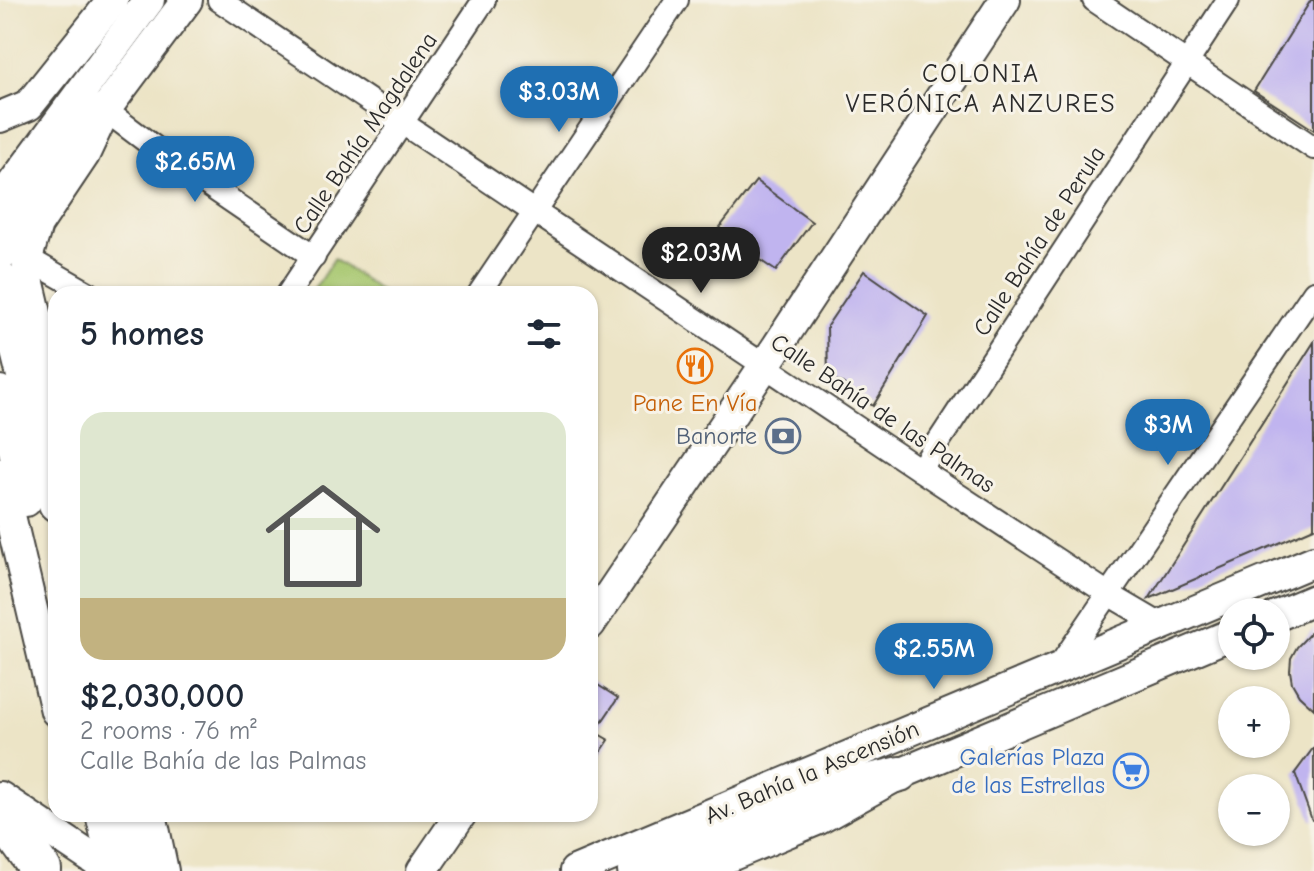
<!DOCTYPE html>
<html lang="en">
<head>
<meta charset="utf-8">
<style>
  body { margin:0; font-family:"Comic Neue",sans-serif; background:#f2f2f3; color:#1f2937; height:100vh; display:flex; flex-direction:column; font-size:30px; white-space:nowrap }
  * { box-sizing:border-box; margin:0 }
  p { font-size:26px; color:#747a83 }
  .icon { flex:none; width:44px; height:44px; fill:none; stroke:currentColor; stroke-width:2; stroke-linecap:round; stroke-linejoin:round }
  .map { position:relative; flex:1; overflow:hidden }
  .drawer { position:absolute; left:48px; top:286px; width:550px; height:536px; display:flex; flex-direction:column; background:#fff; border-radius:24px; box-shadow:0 2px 6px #0004 }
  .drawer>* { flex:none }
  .controls { position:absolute; left:1218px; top:598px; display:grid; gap:16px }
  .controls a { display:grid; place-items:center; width:72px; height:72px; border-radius:50%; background:#fff; box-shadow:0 2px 6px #0004; font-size:40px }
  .price { position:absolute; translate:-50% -68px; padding:0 18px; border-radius:28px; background:#1f6fb2; color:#fff; font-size:26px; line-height:52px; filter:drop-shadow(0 2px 4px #0008) }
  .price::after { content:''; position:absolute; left:50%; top:48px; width:24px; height:18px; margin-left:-12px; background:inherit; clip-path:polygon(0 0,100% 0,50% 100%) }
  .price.active { background:#222; color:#fff }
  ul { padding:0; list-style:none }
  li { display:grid; align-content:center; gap:16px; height:424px; padding:0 32px }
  li span { display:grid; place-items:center; height:248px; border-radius:24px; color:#555 }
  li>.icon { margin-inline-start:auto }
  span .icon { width:144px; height:144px; fill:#fffc; stroke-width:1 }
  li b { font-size:34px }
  h2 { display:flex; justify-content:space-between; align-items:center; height:96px; padding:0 32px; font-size:34px }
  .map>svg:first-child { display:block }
  .green { fill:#a7c76f; stroke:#69794d; stroke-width:2 }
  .building { fill:#c0b4ef }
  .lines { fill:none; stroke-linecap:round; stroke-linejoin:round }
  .street-casing { stroke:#484742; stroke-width:26 }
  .secondary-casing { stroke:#484742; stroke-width:34 }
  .primary-casing { stroke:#484742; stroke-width:38 }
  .highway-casing { stroke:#484742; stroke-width:44 }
  .street { stroke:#fff; stroke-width:22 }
  .secondary { stroke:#fff; stroke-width:30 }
  .primary { stroke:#fff; stroke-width:34 }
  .highway { stroke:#fff; stroke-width:40 }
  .labels { text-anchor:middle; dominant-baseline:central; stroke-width:6; stroke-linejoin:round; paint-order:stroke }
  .street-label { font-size:24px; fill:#2b2b2b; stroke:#f7f3e8 }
  .food-label { font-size:24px; fill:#c56008; stroke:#f7f3e8 }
  .service-label { font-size:24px; fill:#4e5e75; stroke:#f7f3e8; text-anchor:end }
  .shop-label { font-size:24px; fill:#366cbe; stroke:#f7f3e8; text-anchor:end }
  .neighbourhood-label { font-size:26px; letter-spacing:2px; fill:#2b2b2b; stroke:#f7f3e8 }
</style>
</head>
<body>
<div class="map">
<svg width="1314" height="871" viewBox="0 0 1314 871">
  <rect width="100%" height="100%" fill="#f7f3e8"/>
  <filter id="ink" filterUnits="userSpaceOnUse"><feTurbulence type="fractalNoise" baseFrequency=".0125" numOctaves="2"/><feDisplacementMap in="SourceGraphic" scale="16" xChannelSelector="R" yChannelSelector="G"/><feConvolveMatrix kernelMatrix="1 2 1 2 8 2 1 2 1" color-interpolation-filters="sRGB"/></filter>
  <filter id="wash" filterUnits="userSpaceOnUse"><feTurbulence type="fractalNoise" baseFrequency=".006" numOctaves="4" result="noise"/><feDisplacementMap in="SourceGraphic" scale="32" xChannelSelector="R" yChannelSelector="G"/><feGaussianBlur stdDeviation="1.8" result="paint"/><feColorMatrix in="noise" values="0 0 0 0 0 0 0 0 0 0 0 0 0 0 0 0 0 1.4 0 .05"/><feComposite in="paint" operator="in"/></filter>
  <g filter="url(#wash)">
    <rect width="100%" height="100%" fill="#ece4c6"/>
    <path class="green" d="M334,259L385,294H311Z"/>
    <g id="blocks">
      <g class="building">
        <path d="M1311,0H1314V130L1254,91Z"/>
        <path d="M756,181L812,222L776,271L717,231Z"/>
        <path d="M864,271L928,316L873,406L842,383L828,379L827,326Z"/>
        <path d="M1314,342V528L1149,599Z"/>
        <path d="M1314,629V709L1299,695L1292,683L1290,671L1291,658L1297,647Z"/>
        <path d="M590,680L618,698L595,732L609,740L590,768Z"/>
        <path d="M1314,747V820H1312L1295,773Z"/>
      </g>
    </g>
  </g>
  <g filter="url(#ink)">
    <use href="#blocks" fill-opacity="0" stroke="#484742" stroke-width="2"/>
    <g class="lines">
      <g class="street-casing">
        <g id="street">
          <path d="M219,0L920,470L1110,595L1161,625"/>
          <path d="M1094,0L1314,148"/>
          <path d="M105,110L170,159L314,257"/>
          <path d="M27,258L90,294"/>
          <path d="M288,294L484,0"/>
          <path d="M479,294L677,0"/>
          <path d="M920,470L1228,0"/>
          <path d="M1058,668L1314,292"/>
        </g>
      </g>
      <g class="secondary-casing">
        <g id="secondary">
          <path d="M0,117L29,105L113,0"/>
          <path d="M0,201L149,0"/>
          <path d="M0,391L26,501"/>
          <path d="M56,398L28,279L27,258L37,225L84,155L105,110L187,0"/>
          <path d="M0,473L56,711"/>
          <path d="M1276,616L1314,600"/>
          <path d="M590,624L765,365L1005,0"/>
          <path d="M0,797L111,871"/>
          <path d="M101,814L114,871"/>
          <path d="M151,814L163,871"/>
          <path d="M422,871L461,814"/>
          <path d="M575,871L1314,561"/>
          <path d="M694,871L819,819L900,774L1232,634"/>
        </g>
      </g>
      <g class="primary-casing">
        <g id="primary">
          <path d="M0,254C16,196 65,154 105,110"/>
          <path d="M0,279L56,504"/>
          <path d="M131,814L134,871"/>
          <path d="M635,871L816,794L900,774"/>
        </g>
      </g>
      <g class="highway-casing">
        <path id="highway" d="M0,819L8,824L41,870"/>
      </g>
      <use href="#street" class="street"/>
      <use href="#secondary" class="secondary"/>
      <use href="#primary" class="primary"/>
      <use href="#highway" class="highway"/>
    </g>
  </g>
  <defs>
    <g id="restaurant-ring" transform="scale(1.8)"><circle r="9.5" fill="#f7f3e8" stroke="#e8710a" stroke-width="1.5"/><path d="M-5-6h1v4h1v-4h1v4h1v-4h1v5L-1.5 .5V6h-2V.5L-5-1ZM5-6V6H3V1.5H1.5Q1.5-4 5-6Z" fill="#e8710a"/></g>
    <g id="bank-ring" transform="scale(1.8)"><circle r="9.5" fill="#f7f3e8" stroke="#5c6f8a" stroke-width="1.5"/><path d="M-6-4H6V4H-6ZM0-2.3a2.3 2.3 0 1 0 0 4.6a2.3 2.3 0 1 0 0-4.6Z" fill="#5c6f8a"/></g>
    <g id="supermarket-ring" transform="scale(1.8)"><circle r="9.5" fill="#f7f3e8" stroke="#3f7fe0" stroke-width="1.5"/><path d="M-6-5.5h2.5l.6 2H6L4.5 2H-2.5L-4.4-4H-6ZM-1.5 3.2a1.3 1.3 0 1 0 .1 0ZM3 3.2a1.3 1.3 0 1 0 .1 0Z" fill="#3f7fe0"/></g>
  </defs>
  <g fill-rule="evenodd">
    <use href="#restaurant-ring" x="695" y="366"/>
    <use href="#bank-ring" x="783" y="436"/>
    <use href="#supermarket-ring" x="1131" y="771"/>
  </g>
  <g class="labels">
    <g class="street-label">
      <text transform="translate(365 133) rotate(-56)">Calle Bahía Magdalena</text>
      <text transform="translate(1039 241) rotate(-57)">Calle Bahía de Perula</text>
      <text transform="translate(883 413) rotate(34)">Calle Bahía de las Palmas</text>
      <text transform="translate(812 772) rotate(-23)">Av. Bahía la Ascensión</text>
    </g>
    <g class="food-label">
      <text x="695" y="403">Pane En Vía</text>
    </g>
    <g class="service-label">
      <text x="757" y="436">Banorte</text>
    </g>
    <g class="shop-label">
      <text x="1105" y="757">Galerías Plaza<tspan x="1105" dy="28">de las Estrellas</tspan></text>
    </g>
    <g class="neighbourhood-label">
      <text x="981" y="74">COLONIA<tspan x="981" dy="30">VERÓNICA ANZURES</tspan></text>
    </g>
  </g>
</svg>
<div class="controls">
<a><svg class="icon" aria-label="locate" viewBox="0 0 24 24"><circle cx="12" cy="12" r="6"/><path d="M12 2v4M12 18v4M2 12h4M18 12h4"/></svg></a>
<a>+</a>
<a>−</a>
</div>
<b class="price" style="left:559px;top:134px">$3.03M</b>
<b class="price" style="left:195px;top:204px">$2.65M</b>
<b class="price active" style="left:701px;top:295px">$2.03M</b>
<b class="price" style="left:1168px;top:467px">$3M</b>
<b class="price" style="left:934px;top:691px">$2.55M</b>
<section class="drawer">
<h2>5 homes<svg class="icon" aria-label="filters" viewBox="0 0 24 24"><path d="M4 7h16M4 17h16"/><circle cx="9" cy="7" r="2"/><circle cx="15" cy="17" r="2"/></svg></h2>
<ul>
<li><span style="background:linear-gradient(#dfe7d0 75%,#c2b280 0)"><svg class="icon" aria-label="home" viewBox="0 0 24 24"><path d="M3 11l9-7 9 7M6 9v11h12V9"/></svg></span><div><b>$2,030,000</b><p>2 rooms · 76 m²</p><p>Calle Bahía de las Palmas</p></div></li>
</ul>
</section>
</div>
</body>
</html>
